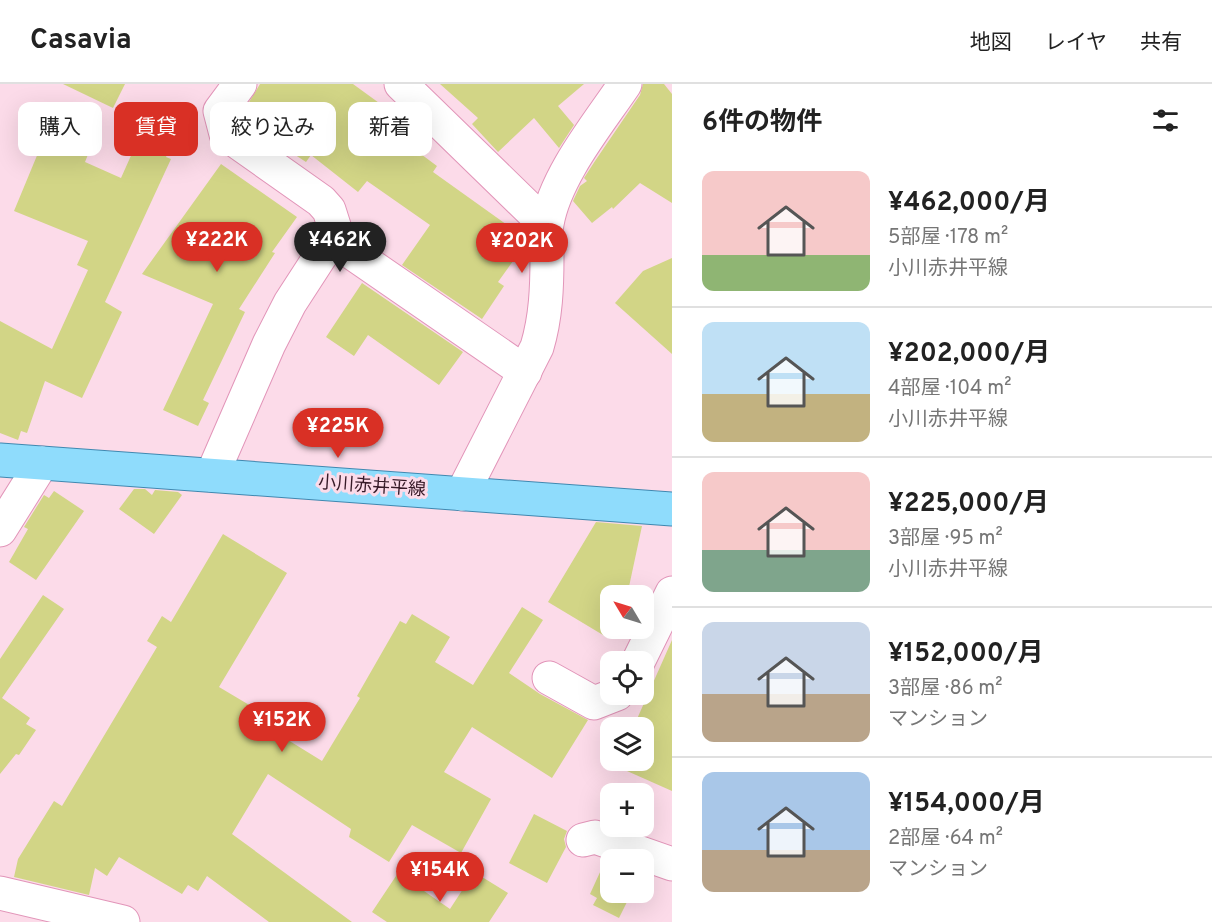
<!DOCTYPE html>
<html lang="ja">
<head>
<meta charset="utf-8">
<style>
  body { margin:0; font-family:Overpass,"Noto Sans JP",sans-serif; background:#f2f2f2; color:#222; height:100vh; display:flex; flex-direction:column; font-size:22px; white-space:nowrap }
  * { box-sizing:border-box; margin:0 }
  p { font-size:20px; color:#767676 }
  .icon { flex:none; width:33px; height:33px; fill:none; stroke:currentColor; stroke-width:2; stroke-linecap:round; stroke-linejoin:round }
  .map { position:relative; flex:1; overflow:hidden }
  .side { display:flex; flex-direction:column; background:#fff; width:540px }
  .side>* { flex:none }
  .guide { position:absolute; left:18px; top:18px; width:564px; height:54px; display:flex; gap:12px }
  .needle { width:39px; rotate:308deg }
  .tools { position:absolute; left:600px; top:501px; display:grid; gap:12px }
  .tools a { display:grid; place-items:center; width:54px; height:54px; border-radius:12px; background:#fff; box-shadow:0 6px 24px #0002; font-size:30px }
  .price { position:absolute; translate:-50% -51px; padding:0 14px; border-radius:21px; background:#d93025; color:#fff; font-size:20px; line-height:39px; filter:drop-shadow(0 2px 3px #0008) }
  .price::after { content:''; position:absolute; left:50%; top:36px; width:18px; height:14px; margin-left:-9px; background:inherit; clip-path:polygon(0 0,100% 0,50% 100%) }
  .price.selected { background:#222; color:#fff }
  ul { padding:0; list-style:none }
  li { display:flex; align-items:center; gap:18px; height:150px; padding:0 30px }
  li+li { border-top:2px solid #e0e0e0 }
  li span { display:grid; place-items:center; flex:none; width:168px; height:120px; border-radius:12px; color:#555 }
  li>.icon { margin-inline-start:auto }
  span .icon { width:72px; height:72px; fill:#fffc; stroke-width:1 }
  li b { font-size:26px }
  h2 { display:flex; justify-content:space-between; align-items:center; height:72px; padding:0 30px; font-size:26px }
  .chip { padding:0 21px; border-radius:12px; background:#fff; box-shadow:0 6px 24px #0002; font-size:21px; line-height:54px }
  .chip.selected { background:#d93025; color:#fff }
  header { display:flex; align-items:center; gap:36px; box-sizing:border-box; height:84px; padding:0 30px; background:#fff; border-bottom:2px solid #e0e0e0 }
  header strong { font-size:28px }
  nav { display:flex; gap:33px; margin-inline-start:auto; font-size:21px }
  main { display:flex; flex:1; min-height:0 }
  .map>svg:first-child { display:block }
  .building { fill:#d2d586 }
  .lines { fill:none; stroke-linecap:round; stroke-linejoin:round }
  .minor-casing { stroke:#e295b9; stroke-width:35 }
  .major-casing { stroke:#4088b0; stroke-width:35 }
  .minor { stroke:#fff; stroke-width:33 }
  .major { stroke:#8fdcfc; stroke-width:33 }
  .labels { text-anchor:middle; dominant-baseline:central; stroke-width:6; stroke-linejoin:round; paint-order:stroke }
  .street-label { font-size:18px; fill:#371a28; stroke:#fcdbe9 }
</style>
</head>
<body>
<header>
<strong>Casavia</strong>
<nav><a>地図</a><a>レイヤ</a><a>共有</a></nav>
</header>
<main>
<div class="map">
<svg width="672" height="838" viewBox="0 0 672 838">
  <rect width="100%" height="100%" fill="#fcdbe9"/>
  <g class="building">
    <path d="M63,0H125L113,24Z"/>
    <path d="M260,0H353L408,40L398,53L437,82L433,88L528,156L498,198L504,202L482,235L402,181L430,141L367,97L358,108L311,71L306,78L283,63L287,57L243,28Z"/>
    <path d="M440,0H584L558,22L574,41L559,64L534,34L498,68L472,40L478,34Z"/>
    <path d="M643,0H664L672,10V119L640,99L613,125L612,123L592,139L573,117L580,102L587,97L584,94L595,77L640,11Z"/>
    <path d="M48,45L91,63L85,78L121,94L142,47L172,61L166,73L171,75L105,218L122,228L82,314L45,297L27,349L21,347L18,356L0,349V237L52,265L88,186L77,181L88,157L14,127Z"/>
    <path d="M221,80L297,133L272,168L275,169L239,225L245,228L203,316L209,319L198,342L163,326L213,220L142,190Z"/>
    <path d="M672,174V270L615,219L643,187Z"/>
    <path d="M362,199L463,268L439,301L368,251L354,272L326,253Z"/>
    <path d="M134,405H145L152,411L155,406L178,408L182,411L154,450L119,425Z"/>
    <path d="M54,407L84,427L36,496L9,478L28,445L24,443L44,411L49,414Z"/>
    <path d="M596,438L642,442L627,512H610V544H614L608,554L548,518Z"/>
    <path d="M223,450L287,489L219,603L293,647L288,656L322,677L360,614L357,612L400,537L406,540L412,530L450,553L435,578L473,601L522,523L543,536L509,589L540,610L588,636L552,694L472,643L444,688L491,715L461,769L412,741L389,778L349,753L351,745L268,690L232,750L352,838H269L207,792L198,807L188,801L182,810L119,773L107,792L95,784L89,811L14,793L18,775L54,717L62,722L157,563L147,557L162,532L171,538Z"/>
    <path d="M43,511L64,525L2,614L30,634L26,640L36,646L19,671L16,670L0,690V575Z"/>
    <path d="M672,556V707L627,687L632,676H644V650L646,644H633Z"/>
    <path d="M534,730L567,747L564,755L566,763L547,799L509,779Z"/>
    <path d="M610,782V808H632L619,834L593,821L597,814L590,810L601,786L607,789Z"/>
    <path d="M474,788L508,809L489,838H387L372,828L398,789L450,825Z"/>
  </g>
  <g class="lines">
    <g class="minor-casing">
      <g id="minor">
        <path d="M401,0L546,141"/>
        <path d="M332,155L525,288"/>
        <path d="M212,391L269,260L290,219L336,148L329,126L321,117L226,50L220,27L240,0"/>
        <path d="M462,410L537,263C546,233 547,203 547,172C547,162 545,150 547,140C555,92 598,40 625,0"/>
        <path d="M0,446L42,379"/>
        <path d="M638,578L672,509"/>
        <path d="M549,594L594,619L617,610"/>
        <path d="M583,756L595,753L672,780"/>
        <path d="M0,809L123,838"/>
      </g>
    </g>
    <g class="major-casing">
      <path id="major" d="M0,376L672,425"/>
    </g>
    <use href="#minor" class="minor"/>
    <use href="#major" class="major"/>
  </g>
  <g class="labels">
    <g class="street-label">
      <text transform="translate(372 403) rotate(4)">小川赤井平線</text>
    </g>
  </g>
</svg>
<div class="tools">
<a><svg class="needle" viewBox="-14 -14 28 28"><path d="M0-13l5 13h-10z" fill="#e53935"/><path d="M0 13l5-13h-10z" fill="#767676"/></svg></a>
<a><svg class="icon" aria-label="locate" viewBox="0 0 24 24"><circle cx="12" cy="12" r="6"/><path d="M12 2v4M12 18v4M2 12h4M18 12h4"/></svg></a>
<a><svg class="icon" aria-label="layers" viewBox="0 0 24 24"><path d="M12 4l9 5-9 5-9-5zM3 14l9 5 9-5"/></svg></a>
<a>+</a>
<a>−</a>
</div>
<b class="price" style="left:217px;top:189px">¥222K</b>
<b class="price selected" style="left:340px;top:189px">¥462K</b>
<b class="price" style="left:522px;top:190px">¥202K</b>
<b class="price" style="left:338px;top:375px">¥225K</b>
<b class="price" style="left:282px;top:669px">¥152K</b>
<b class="price" style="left:440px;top:819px">¥154K</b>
<div class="guide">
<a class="chip">購入</a>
<a class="chip selected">賃貸</a>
<a class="chip">絞り込み</a>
<a class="chip">新着</a>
</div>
</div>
<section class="side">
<h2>6件の物件<svg class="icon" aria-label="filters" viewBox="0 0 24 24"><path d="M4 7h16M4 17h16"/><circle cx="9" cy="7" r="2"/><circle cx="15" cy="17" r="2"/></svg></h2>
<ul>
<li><span style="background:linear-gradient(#f6c9c9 70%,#8fb573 0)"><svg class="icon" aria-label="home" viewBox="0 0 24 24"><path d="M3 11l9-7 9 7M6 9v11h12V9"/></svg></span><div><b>¥462,000/月</b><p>5部屋 · 178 m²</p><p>小川赤井平線</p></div></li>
<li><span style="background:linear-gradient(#bfe0f5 60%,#c2b280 0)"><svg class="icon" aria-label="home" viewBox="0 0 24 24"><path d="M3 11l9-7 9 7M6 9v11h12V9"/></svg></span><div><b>¥202,000/月</b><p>4部屋 · 104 m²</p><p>小川赤井平線</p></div></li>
<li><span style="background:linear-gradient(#f6c9c9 65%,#7fa58c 0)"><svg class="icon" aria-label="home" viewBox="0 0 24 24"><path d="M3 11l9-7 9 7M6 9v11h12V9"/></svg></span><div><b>¥225,000/月</b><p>3部屋 · 95 m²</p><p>小川赤井平線</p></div></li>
<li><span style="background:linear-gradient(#c9d6e8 60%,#b9a48a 0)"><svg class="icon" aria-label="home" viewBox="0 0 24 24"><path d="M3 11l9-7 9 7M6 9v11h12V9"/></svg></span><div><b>¥152,000/月</b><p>3部屋 · 86 m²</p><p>マンション</p></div></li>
<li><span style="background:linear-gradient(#a9c7e8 65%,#b9a48a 0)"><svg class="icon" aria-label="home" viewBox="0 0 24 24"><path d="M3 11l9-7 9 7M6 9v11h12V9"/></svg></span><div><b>¥154,000/月</b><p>2部屋 · 64 m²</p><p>マンション</p></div></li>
</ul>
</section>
</main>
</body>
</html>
